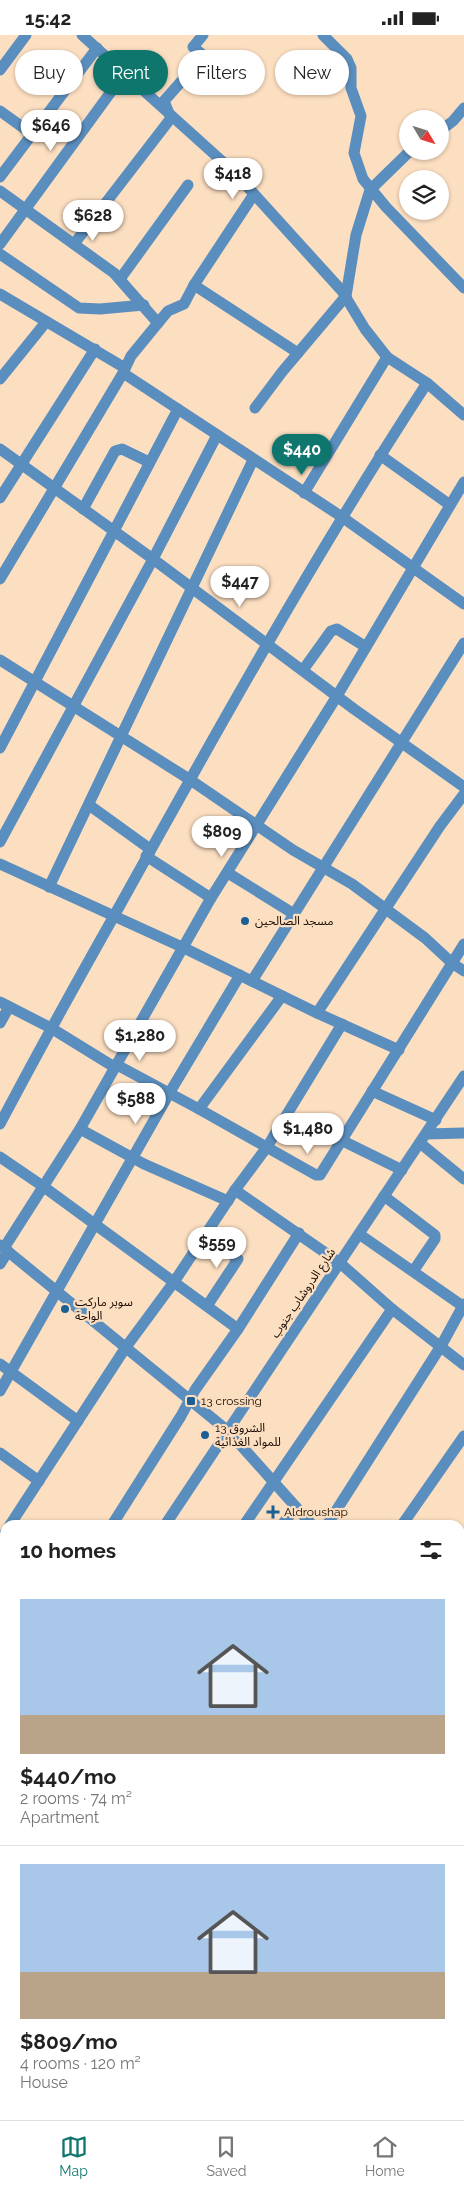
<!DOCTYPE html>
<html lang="en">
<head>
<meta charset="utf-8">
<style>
  body { margin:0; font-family:Raleway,"Noto Sans Arabic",sans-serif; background:#f6f6f6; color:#222; height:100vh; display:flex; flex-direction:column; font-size:19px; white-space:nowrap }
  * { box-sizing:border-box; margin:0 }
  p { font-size:16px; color:#767676 }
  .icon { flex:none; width:28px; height:28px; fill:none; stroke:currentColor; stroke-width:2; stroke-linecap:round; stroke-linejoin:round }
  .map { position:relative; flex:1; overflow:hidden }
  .drawer { position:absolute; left:0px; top:1485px; width:465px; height:600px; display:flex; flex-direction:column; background:#fff; border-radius:15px 15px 0 0; box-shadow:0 1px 4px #0004 }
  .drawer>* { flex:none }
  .hud { position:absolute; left:15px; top:15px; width:435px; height:45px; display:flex; gap:10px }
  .needle { width:32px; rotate:128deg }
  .tools { position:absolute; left:399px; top:75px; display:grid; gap:10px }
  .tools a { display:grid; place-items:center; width:50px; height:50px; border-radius:50%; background:#fff; box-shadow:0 1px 4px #0004; font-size:25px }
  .price { position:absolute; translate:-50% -42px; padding:0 11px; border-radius:18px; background:#fff; color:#222; font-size:16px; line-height:32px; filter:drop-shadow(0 1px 2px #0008) }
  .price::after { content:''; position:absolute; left:50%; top:30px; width:15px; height:11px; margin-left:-8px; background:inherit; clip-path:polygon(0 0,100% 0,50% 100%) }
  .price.selected { background:#0f766e; color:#fff }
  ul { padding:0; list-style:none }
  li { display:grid; align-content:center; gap:10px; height:265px; padding:0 20px }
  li+li { border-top:1px solid #e0e0e0 }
  li span { display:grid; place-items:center; height:155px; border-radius:0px; color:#555 }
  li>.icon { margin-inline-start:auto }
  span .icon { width:90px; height:90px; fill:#fffc; stroke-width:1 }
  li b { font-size:21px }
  h2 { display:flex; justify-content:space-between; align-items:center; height:60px; padding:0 20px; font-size:21px }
  .pill { padding:0 18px; border-radius:22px; background:#fff; box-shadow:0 1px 4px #0004; font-size:18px; line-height:45px }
  .pill.selected { background:#0f766e; color:#fff }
  .status { display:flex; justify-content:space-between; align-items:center; height:35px; padding:0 25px; background:#fff; direction:ltr }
  .status svg { height:14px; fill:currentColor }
  .dock { display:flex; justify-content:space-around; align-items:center; height:70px; border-top:1px solid #e0e0e0; background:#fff; font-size:14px; color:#767676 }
  .dock a { display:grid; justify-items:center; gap:2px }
  .dock .selected { color:#0f766e }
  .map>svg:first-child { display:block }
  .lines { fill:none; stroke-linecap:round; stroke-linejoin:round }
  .minor { stroke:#5a8ebe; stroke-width:11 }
  .poi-dot { fill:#1c5f94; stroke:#fcdec0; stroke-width:2 }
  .labels { text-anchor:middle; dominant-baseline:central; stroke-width:4.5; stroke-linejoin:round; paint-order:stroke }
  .poi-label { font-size:12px; fill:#170b01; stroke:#fcdec0; text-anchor:start }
  .street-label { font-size:12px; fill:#170b01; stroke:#fcdec0 }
</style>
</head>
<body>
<div class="status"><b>15:42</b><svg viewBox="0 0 49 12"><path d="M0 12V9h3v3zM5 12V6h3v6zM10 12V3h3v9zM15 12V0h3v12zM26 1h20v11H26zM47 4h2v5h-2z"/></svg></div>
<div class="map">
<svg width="464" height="2085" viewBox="0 0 464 2085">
  <rect width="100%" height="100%" fill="#fcdec0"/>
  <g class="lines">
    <g class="minor">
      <path d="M82,0L234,137L342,256L365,294L387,322L427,348L464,380"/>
      <path d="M323,0L347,24L351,33V53L361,81L354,118L363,144L386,172L464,253"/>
      <path d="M0,35L26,0"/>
      <path d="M0,76L32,99"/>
      <path d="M440,96L453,86L464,73"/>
      <path d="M0,142L97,13"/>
      <path d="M0,156L114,238L158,288"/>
      <path d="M0,209L124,39"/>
      <path d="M74,209L171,83L164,66L194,32L202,19L193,12L203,0"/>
      <path d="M0,219L79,273L100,274L144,270"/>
      <path d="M120,244L188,150"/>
      <path d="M194,250L298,318"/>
      <path d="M0,259L125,333"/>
      <path d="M123,338L342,482L464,569"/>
      <path d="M0,344L46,287"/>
      <path d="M255,373L282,337L346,261L356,200L370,155L410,116"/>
      <path d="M0,414L153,524L354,674L464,752"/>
      <path d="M380,420L450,470"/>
      <path d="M304,458L387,322"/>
      <path d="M0,463L95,314"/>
      <path d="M83,474L115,416L122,414L149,427"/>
      <path d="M0,544L123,338L131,321L158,288L168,276L184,269L194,250L254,159"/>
      <path d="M0,625L189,744L293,815L352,849L425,903L452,928L464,936"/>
      <path d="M303,635L331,596L337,594L366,612"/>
      <path d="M0,713L178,374"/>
      <path d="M89,770L150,814"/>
      <path d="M0,807L153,524L217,400"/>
      <path d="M146,821L211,863"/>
      <path d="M0,829L182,912L317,978L399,1015"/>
      <path d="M228,838L294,879"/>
      <path d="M49,852L253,425"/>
      <path d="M252,946L464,608"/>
      <path d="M0,967L51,993L111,1030H117L199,1074L316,1140H320L464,909"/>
      <path d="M317,978L440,791L464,759"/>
      <path d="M0,988L9,972"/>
      <path d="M372,1056L436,1085"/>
      <path d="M199,1074L282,961"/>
      <path d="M0,1089C37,1019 75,950 114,881C214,701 314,521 427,348"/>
      <path d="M80,1094L144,1129L228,1166"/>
      <path d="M426,1099L464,1098"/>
      <path d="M343,1106L402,1135"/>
      <path d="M420,1108L464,1144"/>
      <path d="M0,1122L44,1152L238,1294"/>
      <path d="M235,1155L340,1228L392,1274L464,1330"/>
      <path d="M384,1161L435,1200V1204L414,1235"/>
      <path d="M359,1199L464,1272"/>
      <path d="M206,1200L238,1224L207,1271"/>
      <path d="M0,1210L228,1396L312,1490"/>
      <path d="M4,1213L80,1094L211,863L337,661L464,447"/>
      <path d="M0,1229L8,1216"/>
      <path d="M0,1329L78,1386"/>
      <path d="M0,1356L170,1057L240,940"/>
      <path d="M0,1418L39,1446"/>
      <path d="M10,1490L126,1312L174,1247L235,1155L267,1112L342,989"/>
      <path d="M112,1490L181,1381L195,1355L238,1294L299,1198"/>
      <path d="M165,1490L464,1041"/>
      <path d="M244,1490L392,1274"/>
      <path d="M282,1490L296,1472"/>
      <path d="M327,1490L441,1311L464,1269"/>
      <path d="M402,1490L464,1401"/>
      <path d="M0,1511L5,1498"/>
      <path d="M460,1547L464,1542"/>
      <path d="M460,1638L464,1642"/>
      <path d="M0,1644L5,1638"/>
      <path d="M460,1661L464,1657"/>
      <path d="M0,1717L5,1711"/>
      <path d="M460,1744L464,1740"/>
      <path d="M0,1837L5,1832"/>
      <path d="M460,1865L464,1861"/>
      <path d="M460,1903L464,1908"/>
      <path d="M460,1944L464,1940"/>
      <path d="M0,1951L5,1946"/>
      <path d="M0,2059L5,2053"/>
      <path d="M460,2068L464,2064"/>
      <path d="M0,2073L5,2079"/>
      <path d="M269,2080L274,2085"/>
      <path d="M136,2085L140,2080"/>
      <path d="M199,2085L204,2080"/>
      <path d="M241,2085L246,2080"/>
      <path d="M307,2085L313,2080"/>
      <path d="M444,2085L448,2080"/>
    </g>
  </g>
  <g class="poi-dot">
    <circle cx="245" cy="886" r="5"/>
    <circle cx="65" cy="1274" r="5"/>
    <rect x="186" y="1361" width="10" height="10" rx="2.5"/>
    <circle cx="205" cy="1400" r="5"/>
    <path d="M270.5 1469.5h5v5h5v5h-5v5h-5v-5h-5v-5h5z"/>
  </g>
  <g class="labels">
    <g class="poi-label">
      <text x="255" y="886">مسجد الصالحين</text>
      <text x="75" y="1267">سوبر ماركت<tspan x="75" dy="14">الواحة</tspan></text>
      <text x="201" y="1366">13 crossing</text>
      <text x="215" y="1393">الشروق 13<tspan x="215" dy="14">للمواد الغذائية</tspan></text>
      <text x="284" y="1477">Aldroushap</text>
    </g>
    <g class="street-label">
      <text transform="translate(303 1258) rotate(-56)">شارع الدروشاب جنوب</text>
    </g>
  </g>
</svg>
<div class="tools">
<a><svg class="needle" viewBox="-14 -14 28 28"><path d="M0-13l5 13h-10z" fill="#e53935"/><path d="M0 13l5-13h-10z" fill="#767676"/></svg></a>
<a><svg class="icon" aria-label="layers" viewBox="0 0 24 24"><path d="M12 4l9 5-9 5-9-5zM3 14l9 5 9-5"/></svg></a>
</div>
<b class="price" style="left:51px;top:117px">$646</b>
<b class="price" style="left:233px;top:165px">$418</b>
<b class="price" style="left:93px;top:207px">$628</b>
<b class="price selected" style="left:302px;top:441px">$440</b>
<b class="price" style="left:240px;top:573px">$447</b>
<b class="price" style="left:222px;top:823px">$809</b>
<b class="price" style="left:140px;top:1027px">$1,280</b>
<b class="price" style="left:136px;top:1090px">$588</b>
<b class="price" style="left:308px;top:1120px">$1,480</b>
<b class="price" style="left:217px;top:1234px">$559</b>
<div class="hud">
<a class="pill">Buy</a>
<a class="pill selected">Rent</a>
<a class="pill">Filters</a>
<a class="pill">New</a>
</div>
<section class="drawer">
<h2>10 homes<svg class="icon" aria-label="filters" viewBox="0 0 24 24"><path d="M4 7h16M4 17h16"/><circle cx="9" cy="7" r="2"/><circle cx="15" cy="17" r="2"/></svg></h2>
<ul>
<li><span style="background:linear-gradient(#a9c7e8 75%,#b9a48a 0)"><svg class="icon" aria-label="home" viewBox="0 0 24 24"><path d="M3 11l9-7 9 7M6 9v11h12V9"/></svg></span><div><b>$440/mo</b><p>2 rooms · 74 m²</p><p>Apartment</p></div></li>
<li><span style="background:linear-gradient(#a9c7e8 70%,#b9a48a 0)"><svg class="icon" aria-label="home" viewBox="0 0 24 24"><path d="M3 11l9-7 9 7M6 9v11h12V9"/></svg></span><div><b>$809/mo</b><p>4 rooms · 120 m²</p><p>House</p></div></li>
</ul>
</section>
</div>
<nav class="dock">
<a class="selected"><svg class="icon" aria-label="map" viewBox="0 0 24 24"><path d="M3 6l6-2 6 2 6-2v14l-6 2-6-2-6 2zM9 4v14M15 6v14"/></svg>Map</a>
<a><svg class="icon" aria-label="saved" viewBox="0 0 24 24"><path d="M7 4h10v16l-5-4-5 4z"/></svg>Saved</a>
<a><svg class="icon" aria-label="home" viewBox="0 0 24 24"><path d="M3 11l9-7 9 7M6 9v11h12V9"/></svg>Home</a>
</nav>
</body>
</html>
